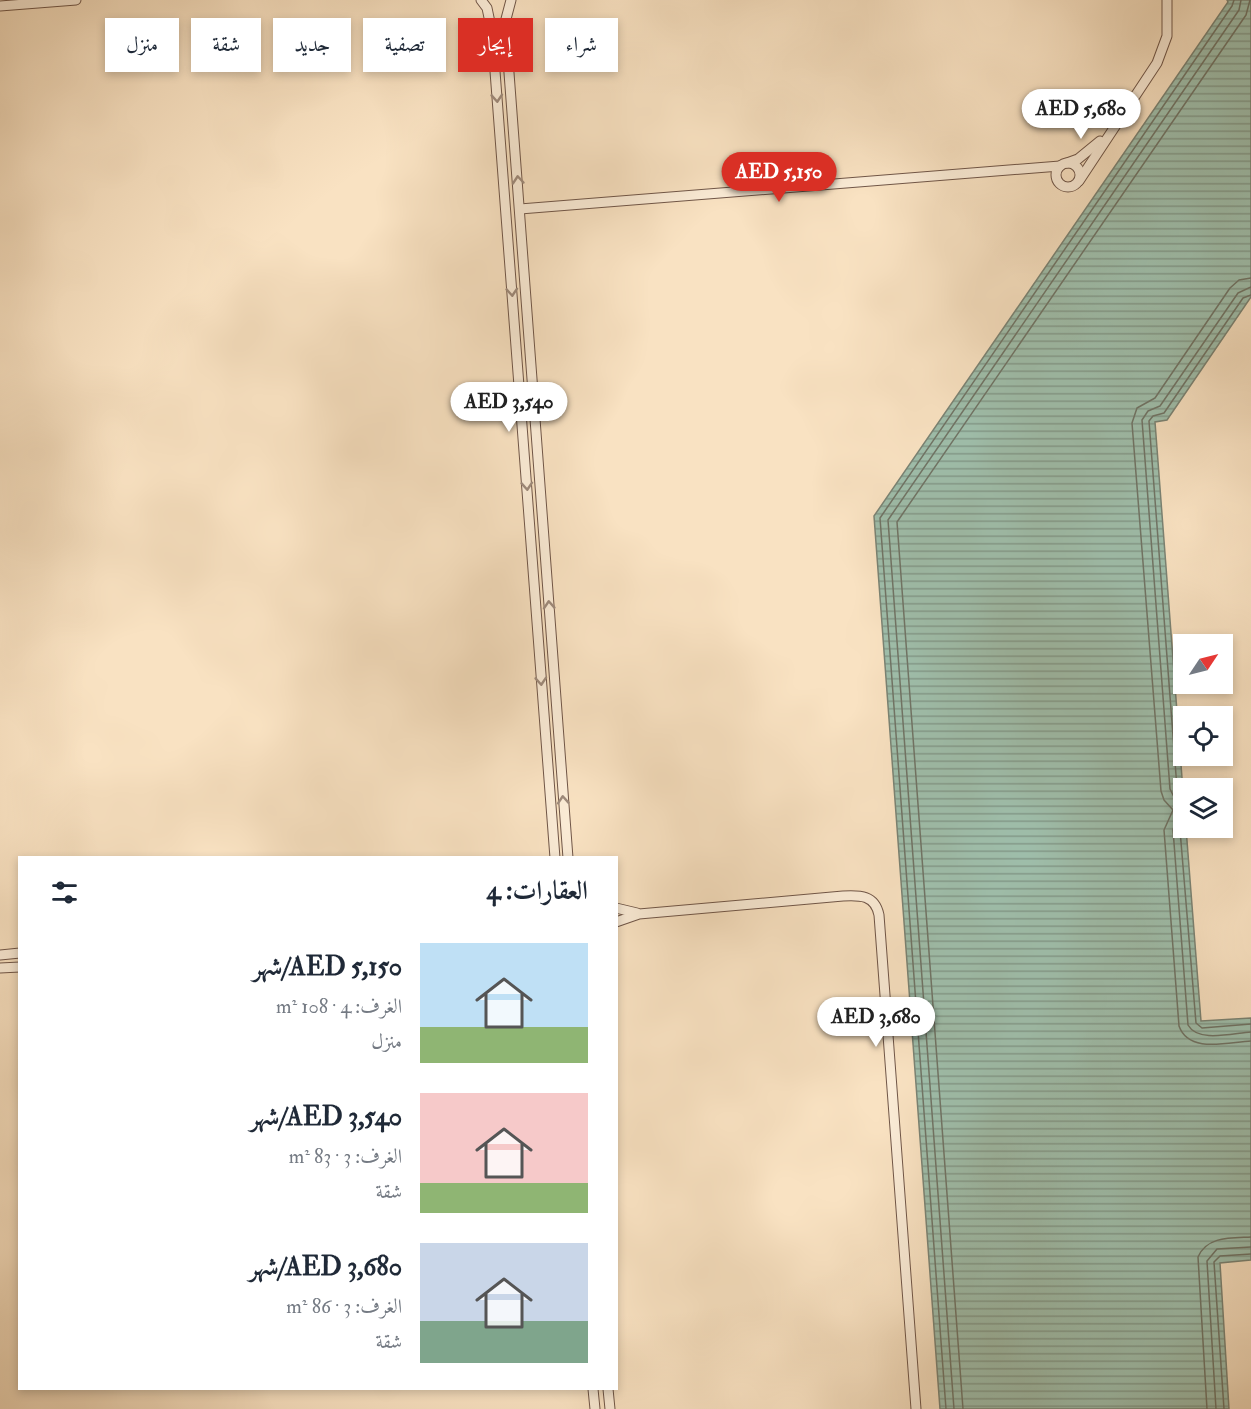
<!DOCTYPE html>
<html lang="ar">
<head>
<meta charset="utf-8">
<style>
  body { margin:0; font-family:"IM FELL Double Pica",Amiri,serif; background:#f2f2f3; color:#1f2937; direction:rtl; height:100vh; display:flex; flex-direction:column; font-size:22px; white-space:nowrap }
  * { box-sizing:border-box; margin:0 }
  p { font-size:20px; color:#747a83 }
  .icon { flex:none; width:33px; height:33px; fill:none; stroke:currentColor; stroke-width:2; stroke-linecap:round; stroke-linejoin:round }
  .map { position:relative; flex:1; overflow:hidden; direction:ltr }
  .drawer { position:absolute; left:18px; top:856px; width:600px; height:534px; display:flex; flex-direction:column; background:#fff; border-radius:0px; box-shadow:0 3px 9px #0003; direction:rtl }
  .drawer>* { flex:none }
  .hud { position:absolute; left:18px; top:18px; width:600px; height:54px; direction:rtl; display:flex; gap:12px }
  .needle { width:39px; rotate:55deg }
  .buttons { position:absolute; left:1173px; top:634px; display:grid; gap:12px }
  .buttons a { display:grid; place-items:center; width:60px; height:60px; border-radius:0px; background:#fff; box-shadow:0 3px 9px #0003; font-size:30px }
  .price { position:absolute; translate:-50% -51px; padding:0 14px; border-radius:21px; background:#fff; color:#222; font-size:20px; line-height:39px; filter:drop-shadow(0 2px 3px #0008) }
  .price::after { content:''; position:absolute; left:50%; top:36px; width:18px; height:14px; margin-left:-9px; background:inherit; clip-path:polygon(0 0,100% 0,50% 100%) }
  .price.selected { background:#d93025; color:#fff }
  ul { padding:0; list-style:none }
  li { display:flex; align-items:center; gap:18px; height:150px; padding:0 30px }
  li span { display:grid; place-items:center; flex:none; width:168px; height:120px; border-radius:0px; color:#555 }
  li>.icon { margin-inline-start:auto }
  span .icon { width:72px; height:72px; fill:#fffc; stroke-width:1 }
  li b { font-size:26px }
  h2 { display:flex; justify-content:space-between; align-items:center; height:72px; padding:0 30px; font-size:26px }
  .pill { padding:0 21px; border-radius:0px; background:#fff; box-shadow:0 3px 9px #0003; font-size:21px; line-height:54px }
  .pill.selected { background:#d93025; color:#fff }
  .map>svg:first-child { display:block }
  .water { fill:url(#water-rules); stroke:#7a8374; stroke-width:1.5 }
  .lines { fill:none; stroke-linecap:round; stroke-linejoin:round }
  .shore { stroke:#707466; stroke-width:1.5 }
  .minor-casing { stroke:#705648; stroke-width:11 }
  .minor { stroke:#fbecd7; stroke-width:9 }
  .oneway { stroke:#9e8a7b }
</style>
</head>
<body>
<div class="map">
<svg width="1251" height="1409" viewBox="0 0 1251 1409">
  <defs>
    <pattern id="water-rules" width="6" height="5" patternUnits="userSpaceOnUse" patternTransform="scale(1.5)"><rect width="6" height="5" fill="#9fbfac"/><path d="M0 2.5h6" fill="none" stroke="#839b8b"/></pattern>
  </defs>
  <rect width="100%" height="100%" fill="#f9e2c2"/>
  <filter id="stains"><feTurbulence type="fractalNoise" baseFrequency=".00333" numOctaves="4"/><feColorMatrix values="0 0 0 0 .2 0 0 0 0 .09 0 0 0 0 .02 0 0 0 .5 -.17"/></filter>
  <radialGradient id="worn" r=".72"><stop offset=".6" stop-color="#630" stop-opacity="0"/><stop offset="1" stop-color="#630" stop-opacity=".3"/></radialGradient>
  <path class="water" d="M1227,0H1251V297L1167,420L1155,422L1183,791L1184,828H1186L1201,1021L1251,1018V1260L1220,1263L1229,1409H940L874,516L1228,2Z"/>
  <g class="lines">
    <g class="shore">
      <path d="M1251,278L1239,280L1230,288L1155,398L1137,408L1132,423L1161,791L1164,800L1173,810L1164,830L1179,1026C1189,1054 1228,1042 1251,1041"/>
      <path d="M1184,795L1177,788L1149,421L1153,416L1164,413L1243,298L1251,295"/>
      <path d="M1184,802L1175,799L1170,789L1142,420L1148,411L1160,406L1238,293L1251,287"/>
      <path d="M1184,815L1176,820L1173,830L1188,1025C1198,1043 1233,1033 1251,1032"/>
      <path d="M1184,823L1180,830L1196,1023L1202,1028L1251,1024"/>
      <path d="M946,1409L880,518L1232,6L1234,0"/>
      <path d="M954,1409L888,520L1239,10L1241,0"/>
      <path d="M963,1409L897,522L1246,15L1250,0"/>
      <path d="M1207,1409L1198,1257C1207,1236 1231,1238 1251,1237"/>
      <path d="M1216,1409L1207,1261L1217,1249L1251,1247"/>
      <path d="M1224,1409L1214,1262L1220,1256L1251,1254"/>
    </g>
    <g class="minor-casing">
      <g id="minor">
        <path d="M481,0L487,8L492,32L555,858"/>
        <path d="M511,0L506,19V33L568,858"/>
        <path d="M0,6L76,0"/>
        <path d="M1067,163L1078,159L1100,141"/>
        <circle cx="1068" cy="175" r="12"/>
        <path d="M1079,181L1157,63L1167,36V0"/>
        <path d="M520,209L1060,166"/>
        <path d="M616,908L637,913"/>
        <path d="M616,922L639,914L843,896C860,895 875,895 879,915L916,1409"/>
        <path d="M0,955L20,953"/>
        <path d="M0,968L20,967"/>
        <path d="M593,1389L595,1409"/>
        <path d="M608,1389L610,1409"/>
      </g>
    </g>
    <use href="#minor" class="minor"/>
  </g>
  <defs><path id="oneway-chevron" d="M-2-3.5L2.5 0L-2 3.5" fill="none" stroke-width="1.6" stroke-linecap="round" stroke-linejoin="round" transform="scale(1.5)"/></defs>
  <g class="oneway">
    <use href="#oneway-chevron" transform="translate(497 98) rotate(86)"/>
    <use href="#oneway-chevron" transform="translate(518 180) rotate(-95)"/>
    <use href="#oneway-chevron" transform="translate(512 292) rotate(86)"/>
    <use href="#oneway-chevron" transform="translate(527 486) rotate(86)"/>
    <use href="#oneway-chevron" transform="translate(549 605) rotate(-94)"/>
    <use href="#oneway-chevron" transform="translate(541 681) rotate(86)"/>
    <use href="#oneway-chevron" transform="translate(563 800) rotate(-94)"/>
  </g>
  <rect width="100%" height="100%" filter="url(#stains)"/>
  <rect width="100%" height="100%" fill="url(#worn)"/>
</svg>
<div class="buttons">
<a><svg class="needle" viewBox="-14 -14 28 28"><path d="M0-13l5 13h-10z" fill="#e53935"/><path d="M0 13l5-13h-10z" fill="#747a83"/></svg></a>
<a><svg class="icon" aria-label="locate" viewBox="0 0 24 24"><circle cx="12" cy="12" r="6"/><path d="M12 2v4M12 18v4M2 12h4M18 12h4"/></svg></a>
<a><svg class="icon" aria-label="layers" viewBox="0 0 24 24"><path d="M12 4l9 5-9 5-9-5zM3 14l9 5 9-5"/></svg></a>
</div>
<b class="price" style="left:1081px;top:140px">AED 5,680</b>
<b class="price selected" style="left:779px;top:203px">AED 5,150</b>
<b class="price" style="left:509px;top:433px">AED 3,540</b>
<b class="price" style="left:876px;top:1048px">AED 3,680</b>
<div class="hud">
<a class="pill">شراء</a>
<a class="pill selected">إيجار</a>
<a class="pill">تصفية</a>
<a class="pill">جديد</a>
<a class="pill">شقة</a>
<a class="pill">منزل</a>
</div>
<section class="drawer">
<h2>العقارات: 4<svg class="icon" aria-label="filters" viewBox="0 0 24 24"><path d="M4 7h16M4 17h16"/><circle cx="9" cy="7" r="2"/><circle cx="15" cy="17" r="2"/></svg></h2>
<ul>
<li><span style="background:linear-gradient(#bfe0f5 70%,#8fb573 0)"><svg class="icon" aria-label="home" viewBox="0 0 24 24"><path d="M3 11l9-7 9 7M6 9v11h12V9"/></svg></span><div><b>AED 5,150/شهر</b><p>الغرف: 4 · 108 m²</p><p>منزل</p></div></li>
<li><span style="background:linear-gradient(#f6c9c9 75%,#8fb573 0)"><svg class="icon" aria-label="home" viewBox="0 0 24 24"><path d="M3 11l9-7 9 7M6 9v11h12V9"/></svg></span><div><b>AED 3,540/شهر</b><p>الغرف: 3 · 83 m²</p><p>شقة</p></div></li>
<li><span style="background:linear-gradient(#c9d6e8 65%,#7fa58c 0)"><svg class="icon" aria-label="home" viewBox="0 0 24 24"><path d="M3 11l9-7 9 7M6 9v11h12V9"/></svg></span><div><b>AED 3,680/شهر</b><p>الغرف: 3 · 86 m²</p><p>شقة</p></div></li>
</ul>
</section>
</div>
</body>
</html>
